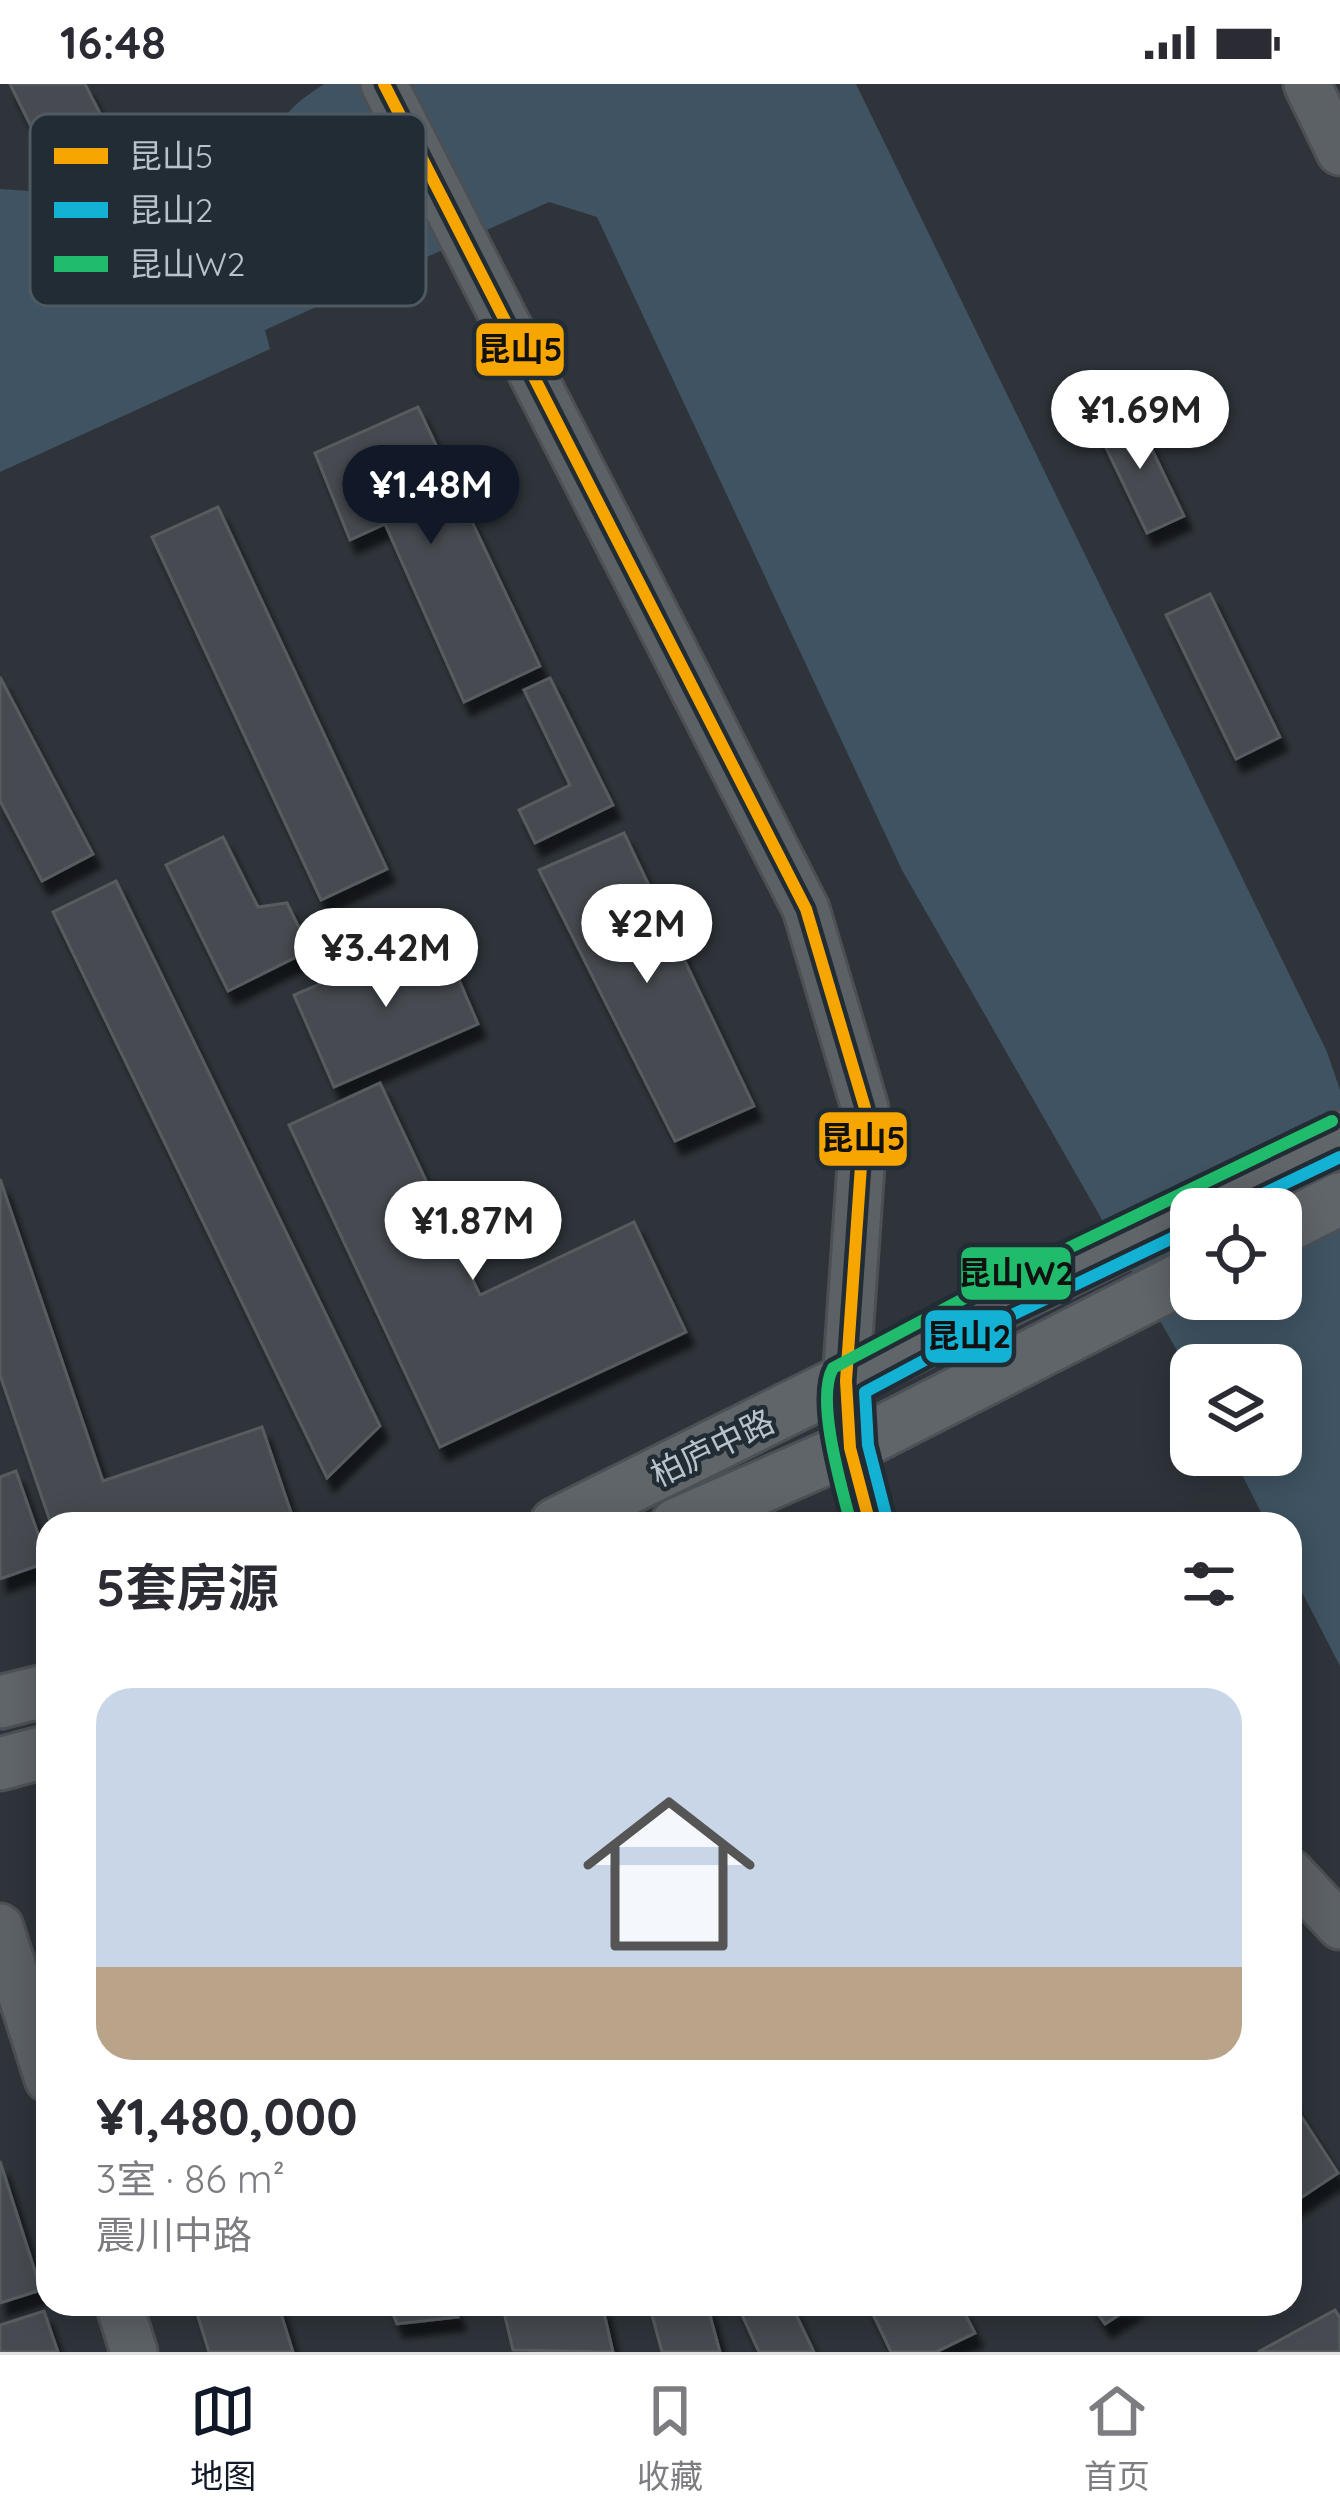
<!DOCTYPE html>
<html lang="zh">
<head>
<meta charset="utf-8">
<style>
  body { margin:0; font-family:Quicksand,"Noto Sans SC",sans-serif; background:#f7f7f7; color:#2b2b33; height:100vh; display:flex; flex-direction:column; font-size:45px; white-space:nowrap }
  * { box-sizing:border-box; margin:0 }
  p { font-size:39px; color:#7c7c81 }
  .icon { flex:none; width:66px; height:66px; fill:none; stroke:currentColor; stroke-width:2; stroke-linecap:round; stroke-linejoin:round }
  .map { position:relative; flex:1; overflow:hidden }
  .side { position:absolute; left:36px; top:1428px; width:1266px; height:804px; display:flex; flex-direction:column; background:#fff; border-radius:36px; box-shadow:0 6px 30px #0003 }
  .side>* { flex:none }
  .fabs { position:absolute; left:1170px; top:1104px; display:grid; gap:24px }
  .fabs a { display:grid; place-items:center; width:132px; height:132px; border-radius:24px; background:#fff; box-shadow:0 6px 30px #0003; font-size:60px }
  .price { position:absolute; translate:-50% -102px; padding:0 27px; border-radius:42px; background:#fff; color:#222; font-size:39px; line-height:78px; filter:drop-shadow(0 3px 6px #0008) }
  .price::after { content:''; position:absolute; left:50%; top:72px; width:36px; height:27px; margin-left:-18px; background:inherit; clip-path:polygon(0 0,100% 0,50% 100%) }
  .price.on { background:#111827; color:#fff }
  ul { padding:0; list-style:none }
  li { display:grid; align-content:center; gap:24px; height:636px; padding:0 60px }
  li+li { border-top:3px solid #e1e1e2 }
  li span { display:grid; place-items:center; height:372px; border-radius:36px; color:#555 }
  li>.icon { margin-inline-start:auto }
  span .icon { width:216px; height:216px; fill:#fffc; stroke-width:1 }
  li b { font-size:51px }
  h2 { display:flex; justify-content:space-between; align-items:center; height:144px; padding:0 60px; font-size:51px }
  .status { display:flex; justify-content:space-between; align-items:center; height:84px; padding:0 60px; background:#fff; direction:ltr }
  .status svg { height:33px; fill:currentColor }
  .dock { display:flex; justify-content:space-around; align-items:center; height:168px; border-top:3px solid #e1e1e2; background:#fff; font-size:33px; color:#7c7c81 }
  .dock a { display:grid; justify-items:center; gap:6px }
  .dock .on { color:#111827 }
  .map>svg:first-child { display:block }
  .water { fill:#3f5362; fill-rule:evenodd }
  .building { fill:#474c51; stroke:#565c61; stroke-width:3; filter:url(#shadow) }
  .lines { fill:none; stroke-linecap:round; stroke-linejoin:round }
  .secondary-casing { stroke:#4c5054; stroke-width:51 }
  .primary-casing { stroke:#4b5156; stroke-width:57 }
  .secondary { stroke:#5c6166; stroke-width:45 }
  .primary { stroke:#60656a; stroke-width:51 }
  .bus-1-casing { stroke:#212c34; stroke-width:21 }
  .bus-2-casing { stroke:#212c34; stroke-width:21 }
  .bus-3-casing { stroke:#212c34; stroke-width:21 }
  .bus-1 { stroke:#f7a600; stroke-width:12 }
  .bus-2 { stroke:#13b2d5; stroke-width:12 }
  .bus-3 { stroke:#20bc6c; stroke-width:12 }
  .labels { text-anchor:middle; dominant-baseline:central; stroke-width:9; stroke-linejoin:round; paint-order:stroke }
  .street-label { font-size:33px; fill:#b9c2c9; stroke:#212c34 }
  .key { fill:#212c34; stroke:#4f5961; stroke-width:3 }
  .key-label { font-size:33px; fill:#b9c2c9 }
  .line-badge { stroke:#212c34; stroke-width:4.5 }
  .pale-badge-label { font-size:33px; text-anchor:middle; font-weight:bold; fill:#111 }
</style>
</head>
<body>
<div class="status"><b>16:48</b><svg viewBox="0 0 49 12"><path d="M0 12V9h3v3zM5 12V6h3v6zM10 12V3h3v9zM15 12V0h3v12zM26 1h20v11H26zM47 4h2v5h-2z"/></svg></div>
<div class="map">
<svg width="1340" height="2268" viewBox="0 0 1340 2268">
  <defs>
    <filter id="shadow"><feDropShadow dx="7" dy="13" stdDeviation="3" flood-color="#0009"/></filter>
  </defs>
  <rect width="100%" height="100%" fill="#2e343a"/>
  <path class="water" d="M324,0H856L1327,968L1340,1006V1582L1290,1485V1440H1267L1232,1371H1281V1281H1191V1291L902,786L597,133L549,118L265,246L270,265L0,388V105L150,115L277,51C285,25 302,15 324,0ZM1191,1125H1281V1215H1191Z"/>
  <g class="building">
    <path d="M10,0H85L134,96L53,87Z"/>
    <path d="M418,323L540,582L464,618L385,440L350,456L315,369Z"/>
    <path d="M1133,326L1184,432L1147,449L1096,343Z"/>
    <path d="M218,423L387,785L321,816L152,453Z"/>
    <path d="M1210,510L1280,653L1236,675L1166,531Z"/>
    <path d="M0,593L93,770L42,797L0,717Z"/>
    <path d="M550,594L613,721L535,759L519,726L570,701L524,606Z"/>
    <path d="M624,749L754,1022L675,1057L539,786Z"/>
    <path d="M223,753L258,823L287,819L310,866L228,907L166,781Z"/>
    <path d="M116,797L380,1342L327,1394L53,828Z"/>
    <path d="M439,849L478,940L334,1003L294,911Z"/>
    <path d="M380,999L480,1211L634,1138L686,1248L440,1363L289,1041Z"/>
    <path d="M0,1095L103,1397L262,1343L295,1440H51L0,1291Z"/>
    <path d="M16,1387L48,1478L0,1495V1393Z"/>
    <path d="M1290,2015L1338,2089L1290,2121Z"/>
    <path d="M0,2077L41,2206L0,2219Z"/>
    <path d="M194,2220H278L293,2268H209Z"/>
    <path d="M389,2220H453L458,2233L397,2240Z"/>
    <path d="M502,2220H602L613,2268L513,2266Z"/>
    <path d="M649,2220H707L720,2268H662Z"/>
    <path d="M737,2220H791L814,2268H759Z"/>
    <path d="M868,2220H960L975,2249L936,2268H891Z"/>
    <path d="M1091,2220H1136L1105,2240Z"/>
    <path d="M1335,2226L1340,2234V2268H1258Z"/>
    <path d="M44,2227L58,2268H0V2241Z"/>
  </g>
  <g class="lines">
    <g class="secondary-casing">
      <g id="secondary">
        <path d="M384,0L806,825L865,1024L846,1297L850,1364L870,1440"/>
        <path d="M1307,0L1340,68"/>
        <path d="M1290,1788L1340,1842"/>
        <path d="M0,1843L48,1995"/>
        <path d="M119,2220L134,2268"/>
      </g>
    </g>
    <g class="primary-casing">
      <g id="primary">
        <path d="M1191,1125L1340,1053"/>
        <path d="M1281,1145L1340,1115"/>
        <path d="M556,1440L1191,1125"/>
        <path d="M677,1440L850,1364L1191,1190"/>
        <path d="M0,1618L48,1606"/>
        <path d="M0,1680L48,1667"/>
      </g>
    </g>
    <use href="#secondary" class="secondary"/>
    <use href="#primary" class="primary"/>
    <g class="bus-1-casing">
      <path id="bus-1" d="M384,0L806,825L865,1024L846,1297L850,1364L870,1440"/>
    </g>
    <g class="bus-2-casing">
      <g id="bus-2">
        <path d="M1232,1125L1340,1073"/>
        <path d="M887,1435L868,1361L865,1308L981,1246L1191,1145"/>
      </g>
    </g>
    <g class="bus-3-casing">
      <g id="bus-3">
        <path d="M1183,1109L1332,1037"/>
        <path d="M851,1440C842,1405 815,1315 833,1284L965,1214L1183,1109"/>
      </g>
    </g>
    <use href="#bus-1" class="bus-1"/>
    <use href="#bus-2" class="bus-2"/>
    <use href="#bus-3" class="bus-3"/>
  </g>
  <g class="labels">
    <g class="street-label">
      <text transform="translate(712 1363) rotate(-26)">柏庐中路</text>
    </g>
  </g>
  <rect x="30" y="30" width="396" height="192" rx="18" class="key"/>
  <rect x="54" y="64" width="54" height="16" fill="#f7a600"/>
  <rect x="54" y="118" width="54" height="16" fill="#13b2d5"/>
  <rect x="54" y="172" width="54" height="16" fill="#20bc6c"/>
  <g class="key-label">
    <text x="129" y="84">昆山5</text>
    <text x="129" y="138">昆山2</text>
    <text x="129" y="192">昆山W2</text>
  </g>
  <g class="line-badge">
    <rect x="474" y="237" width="92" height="57" rx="12" fill="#f7a600"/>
    <rect x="817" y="1026" width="92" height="58" rx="12" fill="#f7a600"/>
    <rect x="959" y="1161" width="114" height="57" rx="12" fill="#20bc6c"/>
    <rect x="923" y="1224" width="91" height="57" rx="12" fill="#13b2d5"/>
  </g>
  <g class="pale-badge-label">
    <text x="520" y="277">昆山5</text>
    <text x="863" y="1066">昆山5</text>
    <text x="1016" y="1201">昆山W2</text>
    <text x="969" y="1264">昆山2</text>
  </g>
</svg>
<div class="fabs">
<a><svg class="icon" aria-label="locate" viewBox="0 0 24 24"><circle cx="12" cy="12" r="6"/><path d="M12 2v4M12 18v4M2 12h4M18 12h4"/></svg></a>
<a><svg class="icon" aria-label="layers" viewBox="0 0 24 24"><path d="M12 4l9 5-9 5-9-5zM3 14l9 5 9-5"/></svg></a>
</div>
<b class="price" style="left:1140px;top:388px">¥1.69M</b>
<b class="price on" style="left:431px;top:463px">¥1.48M</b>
<b class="price" style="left:647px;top:902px">¥2M</b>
<b class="price" style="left:386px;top:926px">¥3.42M</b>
<b class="price" style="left:473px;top:1199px">¥1.87M</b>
<section class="side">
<h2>5套房源<svg class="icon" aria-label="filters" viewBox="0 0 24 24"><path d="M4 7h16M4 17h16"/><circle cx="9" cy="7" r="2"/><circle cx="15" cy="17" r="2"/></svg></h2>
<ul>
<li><span style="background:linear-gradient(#c9d6e8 75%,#b9a48a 0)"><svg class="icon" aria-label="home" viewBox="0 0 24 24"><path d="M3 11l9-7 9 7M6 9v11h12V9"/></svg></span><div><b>¥1,480,000</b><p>3室 · 86 m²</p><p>震川中路</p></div></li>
</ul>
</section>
</div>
<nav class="dock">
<a class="on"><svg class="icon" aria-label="map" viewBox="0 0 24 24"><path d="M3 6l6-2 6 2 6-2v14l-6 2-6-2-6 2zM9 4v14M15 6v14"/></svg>地图</a>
<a><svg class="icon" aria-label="saved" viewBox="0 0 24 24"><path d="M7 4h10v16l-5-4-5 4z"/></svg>收藏</a>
<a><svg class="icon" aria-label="home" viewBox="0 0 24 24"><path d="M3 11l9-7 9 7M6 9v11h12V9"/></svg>首页</a>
</nav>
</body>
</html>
